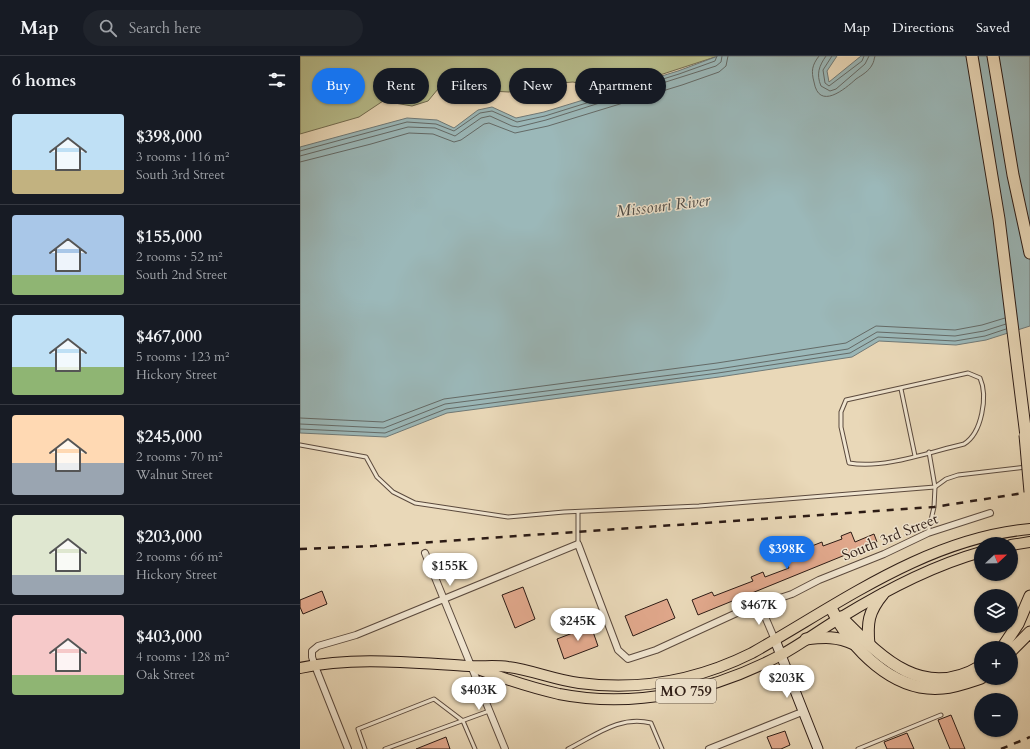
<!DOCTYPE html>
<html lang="en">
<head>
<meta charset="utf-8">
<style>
  body { margin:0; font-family:Cardo,serif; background:#20242c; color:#f1f3f6; height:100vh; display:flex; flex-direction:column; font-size:15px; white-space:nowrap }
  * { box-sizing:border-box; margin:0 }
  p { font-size:13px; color:#9ea1a6 }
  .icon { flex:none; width:22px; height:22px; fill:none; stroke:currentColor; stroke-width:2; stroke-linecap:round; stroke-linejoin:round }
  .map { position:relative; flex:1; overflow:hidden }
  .drawer { display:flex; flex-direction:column; background:#171b24; width:300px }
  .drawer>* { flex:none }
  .banner { position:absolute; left:12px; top:12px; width:380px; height:36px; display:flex; gap:8px }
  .needle { width:26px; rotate:68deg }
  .controls { position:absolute; left:674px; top:481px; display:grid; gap:8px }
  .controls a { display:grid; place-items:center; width:44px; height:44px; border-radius:50%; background:#171b24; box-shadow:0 1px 3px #0004; font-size:20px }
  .price { position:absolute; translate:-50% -34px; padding:0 9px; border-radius:14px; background:#fff; color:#222; font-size:13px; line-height:26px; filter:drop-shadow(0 1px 2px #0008) }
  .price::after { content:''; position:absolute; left:50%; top:24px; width:12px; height:9px; margin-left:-6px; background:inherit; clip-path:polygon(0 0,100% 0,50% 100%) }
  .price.current { background:#1a73e8; color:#fff }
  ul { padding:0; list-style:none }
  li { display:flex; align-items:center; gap:12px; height:100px; padding:0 12px }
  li+li { border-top:1px solid #363941 }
  li span { display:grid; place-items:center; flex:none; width:112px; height:80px; border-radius:4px; color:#555 }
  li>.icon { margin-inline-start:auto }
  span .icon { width:48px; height:48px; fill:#fffc; stroke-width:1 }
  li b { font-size:17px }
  h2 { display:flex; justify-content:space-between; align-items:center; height:48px; padding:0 12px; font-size:17px }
  .chip { padding:0 14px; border-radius:18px; background:#171b24; box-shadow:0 1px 3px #0004; font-size:14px; line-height:36px }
  .chip.current { background:#1a73e8; color:#fff }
  header { display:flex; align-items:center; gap:24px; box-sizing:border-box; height:56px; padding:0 20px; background:#171b24; border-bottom:1px solid #363941 }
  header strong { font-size:19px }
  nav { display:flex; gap:22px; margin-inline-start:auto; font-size:14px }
  .search { width:280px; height:36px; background:#20242c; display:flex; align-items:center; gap:10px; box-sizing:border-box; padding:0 14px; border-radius:22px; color:#9ea1a6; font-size:15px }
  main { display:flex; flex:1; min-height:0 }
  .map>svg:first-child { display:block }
  .green { fill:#b8be8d; stroke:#726c51 }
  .water { fill:#9bb8b9; stroke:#6f7977 }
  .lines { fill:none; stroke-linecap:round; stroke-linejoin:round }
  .shore { stroke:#646a67; stroke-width:1 }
  .building { fill:#e2a98d; stroke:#2c1b15 }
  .lane-casing { stroke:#5b4a3e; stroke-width:5 }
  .street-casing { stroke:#5b4a3e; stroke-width:8 }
  .secondary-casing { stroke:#2c1b15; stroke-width:11 }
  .primary-casing { stroke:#2c1b15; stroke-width:12 }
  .highway-casing { stroke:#2c1b15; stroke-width:13 }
  .lane { stroke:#f1e6d1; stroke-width:3 }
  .street { stroke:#f1e6d1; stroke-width:6 }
  .secondary { stroke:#f1e6d1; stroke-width:9 }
  .primary { stroke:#e9d8b8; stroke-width:10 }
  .highway { stroke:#e9d8b8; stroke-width:11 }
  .rail { stroke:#2c1b15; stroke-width:2.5; stroke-dasharray:7 7; stroke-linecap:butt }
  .highway-bridge-casing { stroke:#2c1b15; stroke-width:13; stroke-linecap:butt }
  .highway-bridge { stroke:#e9d8b8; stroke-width:11 }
  .labels { text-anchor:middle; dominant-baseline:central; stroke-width:3; stroke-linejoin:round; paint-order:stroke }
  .shield { fill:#f1e6d1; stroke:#67584d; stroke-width:1 }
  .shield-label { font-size:14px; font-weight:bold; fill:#2c1b15 }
  .street-label { font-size:15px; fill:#2c1b15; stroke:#f1e6d1 }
  .water-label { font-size:16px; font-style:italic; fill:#4d4a46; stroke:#f1e6d1 }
</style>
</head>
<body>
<header>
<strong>Map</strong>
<div class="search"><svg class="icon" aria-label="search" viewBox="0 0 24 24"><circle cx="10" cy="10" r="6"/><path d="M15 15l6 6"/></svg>Search here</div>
<nav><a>Map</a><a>Directions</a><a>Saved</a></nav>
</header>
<main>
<section class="drawer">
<h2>6 homes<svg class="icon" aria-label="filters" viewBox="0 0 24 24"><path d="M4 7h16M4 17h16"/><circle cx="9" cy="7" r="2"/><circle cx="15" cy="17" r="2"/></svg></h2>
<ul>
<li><span style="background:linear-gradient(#bfe0f5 70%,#c2b280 0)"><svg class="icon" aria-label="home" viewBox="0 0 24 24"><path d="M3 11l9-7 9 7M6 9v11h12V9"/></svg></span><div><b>$398,000</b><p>3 rooms · 116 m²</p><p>South 3rd Street</p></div></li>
<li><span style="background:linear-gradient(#a9c7e8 75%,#8fb573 0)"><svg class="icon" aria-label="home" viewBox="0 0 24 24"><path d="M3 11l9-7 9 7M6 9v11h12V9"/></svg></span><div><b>$155,000</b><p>2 rooms · 52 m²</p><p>South 2nd Street</p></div></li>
<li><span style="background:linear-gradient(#bfe0f5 65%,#8fb573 0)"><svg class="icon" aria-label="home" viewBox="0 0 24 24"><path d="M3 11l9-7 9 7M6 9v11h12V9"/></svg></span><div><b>$467,000</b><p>5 rooms · 123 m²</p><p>Hickory Street</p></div></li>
<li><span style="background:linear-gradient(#ffd9b3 60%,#9aa5b1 0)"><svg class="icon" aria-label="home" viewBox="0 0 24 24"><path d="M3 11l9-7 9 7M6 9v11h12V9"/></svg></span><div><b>$245,000</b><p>2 rooms · 70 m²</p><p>Walnut Street</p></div></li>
<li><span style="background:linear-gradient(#dfe7d0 75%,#9aa5b1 0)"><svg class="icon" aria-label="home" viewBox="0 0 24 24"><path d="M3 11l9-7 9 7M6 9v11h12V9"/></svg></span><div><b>$203,000</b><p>2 rooms · 66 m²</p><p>Hickory Street</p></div></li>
<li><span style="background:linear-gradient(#f6c9c9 75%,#8fb573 0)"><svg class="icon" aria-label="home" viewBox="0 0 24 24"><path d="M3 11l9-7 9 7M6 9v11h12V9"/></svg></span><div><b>$403,000</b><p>4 rooms · 128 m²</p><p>Oak Street</p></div></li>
</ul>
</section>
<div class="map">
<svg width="730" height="693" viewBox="0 0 730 693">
  <rect width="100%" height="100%" fill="#e9d8b8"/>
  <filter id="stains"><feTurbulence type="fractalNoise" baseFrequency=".005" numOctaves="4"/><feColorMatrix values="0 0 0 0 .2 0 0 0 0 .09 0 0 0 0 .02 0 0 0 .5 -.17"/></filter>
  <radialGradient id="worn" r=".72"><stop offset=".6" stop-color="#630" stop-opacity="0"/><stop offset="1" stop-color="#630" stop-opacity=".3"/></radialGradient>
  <path class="green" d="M0,0H418L311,35L273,26L235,29L209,36L172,34L143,27L128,45L112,50L83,45L59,61L0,78Z"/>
  <path class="water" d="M418,0H537L527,15L529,26L561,0H730V270L686,284L656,289L579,285L552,301L419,321L147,357L86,381L0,377V91L107,62L137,64L154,72L178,54L192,51L216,62L244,56L378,15Z"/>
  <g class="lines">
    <g class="shore">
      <path d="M519,0C512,9 511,15 514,26C519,55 545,33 556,23C562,19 569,15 572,9C574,6 574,3 575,0"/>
      <path d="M526,0C519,10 516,18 521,30L530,35L536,33L565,8L569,0"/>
      <path d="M532,0L523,14L525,27L529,30L562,5L564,0"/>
      <path d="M0,95L107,66L136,68L154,75L180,57L192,55L217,66L245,60L379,18L415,5L417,0"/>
      <path d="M0,100L108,71L135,72L155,80L181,62L190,60L212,70L218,71L246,64L416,10L421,6L422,0"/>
      <path d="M0,106L71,88L109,77L133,78L154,86L161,84L184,68L189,67L215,77L248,70L382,29L419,16L426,10L428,0"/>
      <path d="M0,362L83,366L144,343L417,307L546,287L576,270L655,274L682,269L705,262"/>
      <path d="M0,368L84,372L145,348L418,313L548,293L577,276L655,280L684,275L706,268"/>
      <path d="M0,373L85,377L146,353L418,317L550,297L578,281L655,285L685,280L706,273"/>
    </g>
  </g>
  <g class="building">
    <path d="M551,476L555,486L574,478L577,486L398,559L392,544L412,536L414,540L453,525L451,521L463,516L465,521L489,512L484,501L522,486L523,490L542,483L541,480Z"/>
    <path d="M223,531L235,563L215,572L202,539Z"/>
    <path d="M22,535L27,548L3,558L0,551V544Z"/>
    <path d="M367,543L375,562L333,580L325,560Z"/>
    <path d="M291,570L298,590L264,603L257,583Z"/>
    <path d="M651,659L665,693H650L638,664Z"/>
    <path d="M485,675L490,689L481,693H472L467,681Z"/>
    <path d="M607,677L614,693H587L584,686Z"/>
    <path d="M146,681L150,693H116Z"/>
  </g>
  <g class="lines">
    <g class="lane-casing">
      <g id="lane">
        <path d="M668,317L680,322C688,340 682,377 664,388C629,396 585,413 549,407L541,371V356L546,344Z"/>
        <path d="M601,333L615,400"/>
        <path d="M0,389L66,401L77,421L93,436L115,447L208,461L264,456L399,450L635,431L646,423L658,419L726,411"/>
        <path d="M278,457V488"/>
        <path d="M628,477L634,451L635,431L629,396"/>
        <path d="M65,693L58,673L134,643L163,665L175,693"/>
        <path d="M85,693L189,655"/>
        <path d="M268,693C296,679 320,659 351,667L362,693"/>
        <path d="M558,693L641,659"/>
      </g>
    </g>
    <g class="street-casing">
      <g id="street">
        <path d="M125,497L205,693"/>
        <path d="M460,549L475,584"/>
        <path d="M48,693L15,610L12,601V595L18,590L56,579L278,488L318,594L328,603L356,594L441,555L492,538L519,524L584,498L628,477L690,457"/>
        <path d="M409,693L502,656"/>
      </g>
    </g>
    <g class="secondary-casing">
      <path id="secondary" d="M475,584L518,693"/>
    </g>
    <g class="primary-casing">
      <g id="primary">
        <path d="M711,489L730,486"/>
        <path d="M0,612C54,600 114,607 169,610C182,611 195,609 208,611C232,614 255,624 279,627C339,635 398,624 452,597C539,548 627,482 730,473"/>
        <path d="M178,613C205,623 232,632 259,638C335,653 413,635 481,599C501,588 520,574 540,562C584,535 631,510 681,496"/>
      </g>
    </g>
    <g class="highway-casing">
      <g id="highway">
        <path d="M672,0L699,163L727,388"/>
        <path d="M693,0L713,119L730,197"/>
        <path d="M531,552C551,592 593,637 643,632C656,631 669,626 681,622"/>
        <path d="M541,561C580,600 622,646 681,610"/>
        <path d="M506,583C524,581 537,580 554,588"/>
        <path d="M569,589C567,567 568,556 583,538"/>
        <path d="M702,592L718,568L730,540"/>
        <path d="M711,595L730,576"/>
      </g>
    </g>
    <use href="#lane" class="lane"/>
    <use href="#street" class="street"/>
    <use href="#secondary" class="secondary"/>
    <use href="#primary" class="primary"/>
    <use href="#highway" class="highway"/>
    <g class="rail">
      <path d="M0,493L74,490L634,451L730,436"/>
      <path d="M701,693L730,681"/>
    </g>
    <g class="highway-bridge-casing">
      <path id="highway-bridge" d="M725,379L730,436"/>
    </g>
    <use href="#highway-bridge" class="highway-bridge"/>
  </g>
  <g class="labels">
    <rect class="shield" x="356" y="623" width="60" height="24" rx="3"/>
    <g class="shield-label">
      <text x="386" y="635">MO 759</text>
    </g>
    <g class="street-label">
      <text transform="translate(590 481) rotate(-22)">South 3rd Street</text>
    </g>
    <g class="water-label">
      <text transform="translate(363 150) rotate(-7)">Missouri River</text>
    </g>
  </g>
  <rect width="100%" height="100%" filter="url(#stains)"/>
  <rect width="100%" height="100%" fill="url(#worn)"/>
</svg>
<div class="controls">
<a><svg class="needle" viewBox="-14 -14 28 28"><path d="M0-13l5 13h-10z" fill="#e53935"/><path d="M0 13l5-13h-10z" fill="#9ea1a6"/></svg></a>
<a><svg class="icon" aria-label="layers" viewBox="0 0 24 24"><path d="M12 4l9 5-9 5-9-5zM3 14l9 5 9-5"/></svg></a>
<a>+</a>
<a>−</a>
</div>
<b class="price current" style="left:487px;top:514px">$398K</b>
<b class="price" style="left:150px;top:531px">$155K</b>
<b class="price" style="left:459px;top:570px">$467K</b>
<b class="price" style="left:278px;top:586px">$245K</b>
<b class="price" style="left:487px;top:643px">$203K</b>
<b class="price" style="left:179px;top:655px">$403K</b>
<div class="banner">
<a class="chip current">Buy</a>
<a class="chip">Rent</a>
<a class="chip">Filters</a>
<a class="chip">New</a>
<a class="chip">Apartment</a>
</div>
</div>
</main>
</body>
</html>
